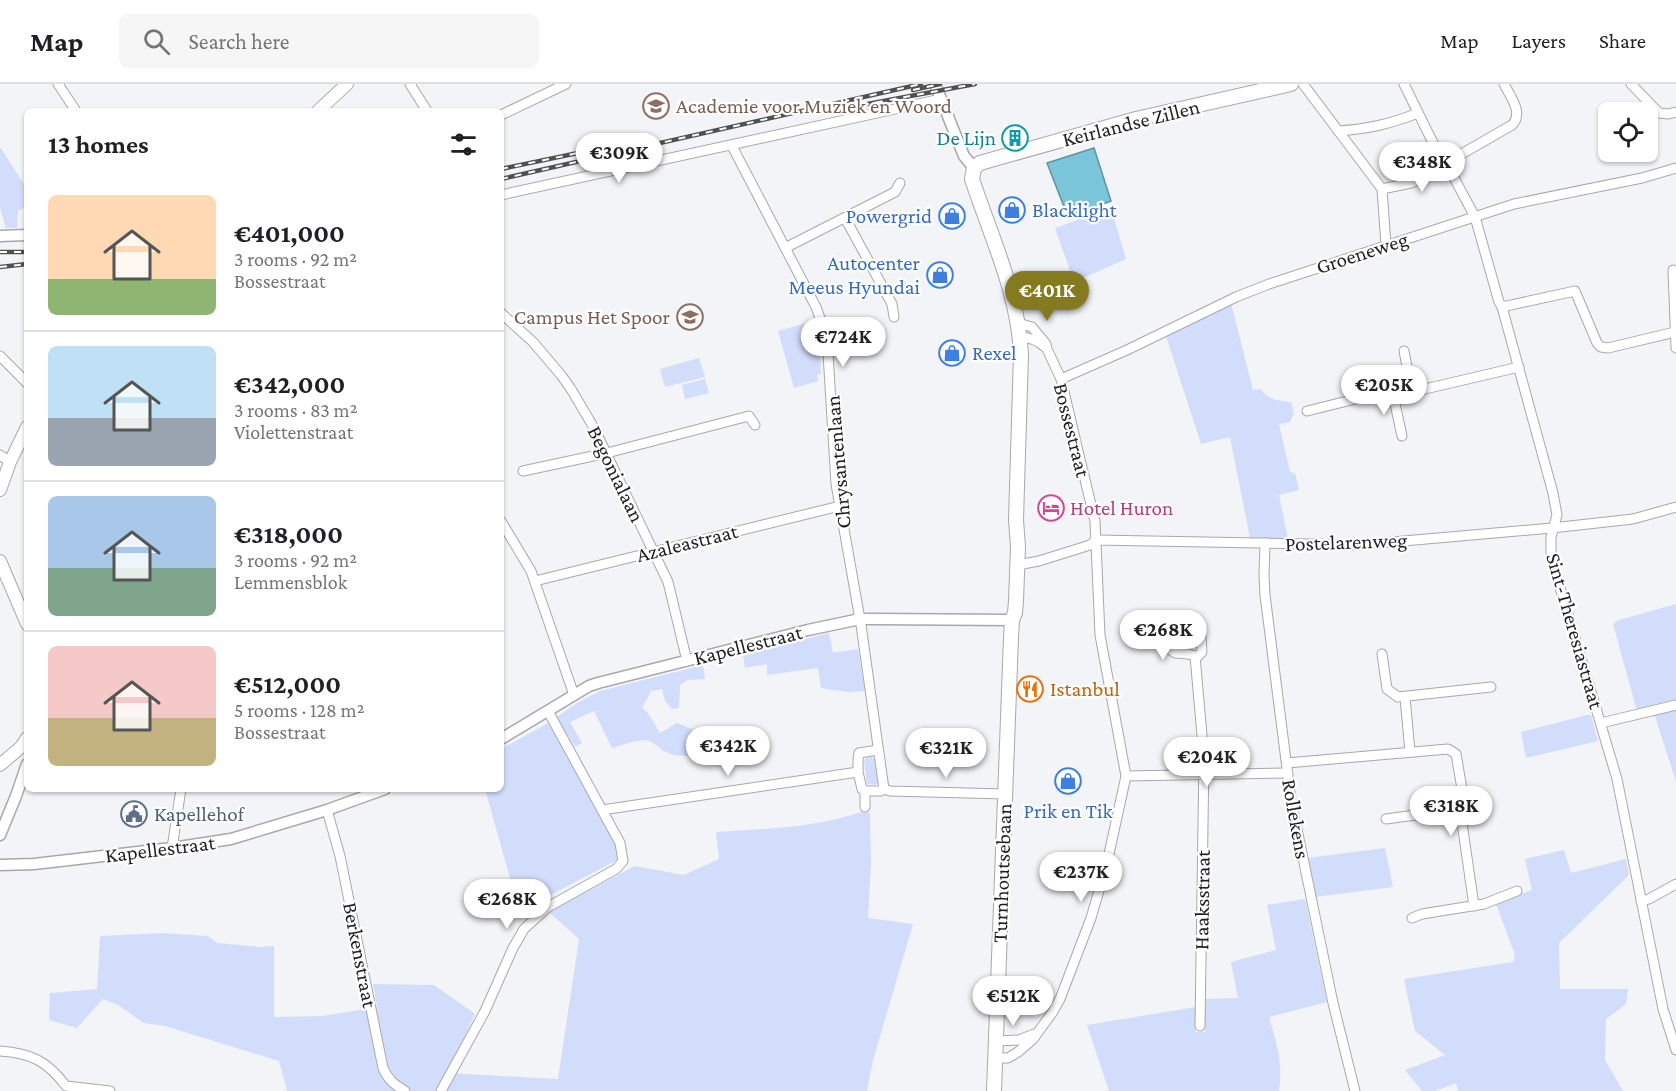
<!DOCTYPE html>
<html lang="en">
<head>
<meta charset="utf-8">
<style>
  body { margin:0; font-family:"Crimson Pro",serif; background:#f6f6f6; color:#202124; height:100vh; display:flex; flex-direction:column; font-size:22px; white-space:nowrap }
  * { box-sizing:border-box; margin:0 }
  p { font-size:20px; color:#757577 }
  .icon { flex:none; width:33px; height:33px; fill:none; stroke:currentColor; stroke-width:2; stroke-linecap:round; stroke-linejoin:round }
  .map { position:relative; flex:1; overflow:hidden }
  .drawer { position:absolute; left:24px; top:24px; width:480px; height:684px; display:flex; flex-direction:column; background:#fff; border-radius:9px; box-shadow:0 2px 4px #0004 }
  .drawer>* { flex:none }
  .controls { position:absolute; left:1598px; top:18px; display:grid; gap:12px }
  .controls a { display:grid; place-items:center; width:60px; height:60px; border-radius:9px; background:#fff; box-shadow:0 2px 4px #0004; font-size:30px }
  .price { position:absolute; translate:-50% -51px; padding:0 14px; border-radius:21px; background:#fff; color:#222; font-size:20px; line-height:39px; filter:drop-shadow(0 2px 3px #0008) }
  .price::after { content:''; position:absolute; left:50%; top:36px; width:18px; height:14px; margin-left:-9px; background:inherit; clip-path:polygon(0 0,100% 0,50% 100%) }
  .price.current { background:#847b21; color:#fff }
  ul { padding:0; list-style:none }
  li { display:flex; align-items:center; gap:18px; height:150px; padding:0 24px }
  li+li { border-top:2px solid #e0e0e0 }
  li span { display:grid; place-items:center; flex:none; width:168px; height:120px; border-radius:9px; color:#555 }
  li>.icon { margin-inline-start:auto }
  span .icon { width:72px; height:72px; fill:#fffc; stroke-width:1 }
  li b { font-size:26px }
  h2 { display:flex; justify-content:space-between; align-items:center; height:72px; padding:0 24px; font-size:26px }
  header { display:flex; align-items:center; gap:36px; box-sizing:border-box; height:84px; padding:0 30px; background:#fff; border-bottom:2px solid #e0e0e0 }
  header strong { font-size:28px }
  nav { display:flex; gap:33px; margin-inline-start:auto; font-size:21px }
  .search { width:420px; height:54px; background:#f6f6f6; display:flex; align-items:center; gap:15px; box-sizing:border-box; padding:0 21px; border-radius:9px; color:#757577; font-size:22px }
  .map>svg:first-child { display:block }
  .green { fill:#d2dcfb }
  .water { fill:#7ac5d9; stroke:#5f93a2; stroke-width:1.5 }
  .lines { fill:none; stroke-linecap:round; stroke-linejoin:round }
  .minor-casing { stroke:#a8a8ab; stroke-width:11 }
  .tertiary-casing { stroke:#a8a8ab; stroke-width:13 }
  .secondary-casing { stroke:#a8a8ab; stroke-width:14 }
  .primary-casing { stroke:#a8a8ab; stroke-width:16 }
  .minor { stroke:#fff; stroke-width:9 }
  .tertiary { stroke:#fff; stroke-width:10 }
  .secondary { stroke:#fff; stroke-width:12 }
  .primary { stroke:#fff; stroke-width:14 }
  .rail-casing { stroke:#505051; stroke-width:4.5 }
  .rail { stroke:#fff; stroke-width:2; stroke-dasharray:7; stroke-linecap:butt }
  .labels { text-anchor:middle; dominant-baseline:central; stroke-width:4.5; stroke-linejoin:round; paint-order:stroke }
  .education-label { font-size:21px; fill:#785e54; stroke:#fff; text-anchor:start }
  .street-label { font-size:21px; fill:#1f1f20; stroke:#fff }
  .culture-label { font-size:21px; fill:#0d838f; stroke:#fff; text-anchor:end }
  .shop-label { font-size:21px; fill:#366cbe; stroke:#fff; text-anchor:start }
  .hotel-label { font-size:21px; fill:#b23c85; stroke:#fff; text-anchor:start }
  .food-label { font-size:21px; fill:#c56008; stroke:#fff; text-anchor:start }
  .service-label { font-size:21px; fill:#4e5e75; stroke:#fff; text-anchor:start }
</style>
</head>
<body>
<header>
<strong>Map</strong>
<div class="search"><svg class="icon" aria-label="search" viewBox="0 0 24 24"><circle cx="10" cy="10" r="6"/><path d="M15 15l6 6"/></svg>Search here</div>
<nav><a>Map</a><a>Layers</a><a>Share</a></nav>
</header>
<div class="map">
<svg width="1676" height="1007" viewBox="0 0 1676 1007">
  <rect width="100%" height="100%" fill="#f3f4f7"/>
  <g class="green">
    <path d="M0,63L27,105V122L18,127L17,144H6L0,124Z"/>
    <path d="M1111,124L1126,175L1074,198L1055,144Z"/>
    <path d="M1231,219L1253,306L1261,305C1268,317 1279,316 1291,318L1294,329L1290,338L1279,340L1290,388L1295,389L1299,406L1279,411L1288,455L1250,454L1230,353L1201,360L1166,252Z"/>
    <path d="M814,237L819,253L821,289L817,291L818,297L794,304L778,247Z"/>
    <path d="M699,274L705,293L665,303L660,285Z"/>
    <path d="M705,295L709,309L685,315L682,301Z"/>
    <path d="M1676,520V698L1654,629L1637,627L1613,540L1619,536Z"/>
    <path d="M829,549L833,569L858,565L865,607L848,608L821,604L818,584L767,591V580L745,584L743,571Z"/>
    <path d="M703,581L705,595L688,596L680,601L679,624L672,625L665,617L662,605L651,607L642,624L648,629L660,649L677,639L707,651L704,667C691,673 675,674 662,666C659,663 654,659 650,657C639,654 623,661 612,664L594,627L570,638L582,659L575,663L557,633L577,619L600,607Z"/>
    <path d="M1587,631H1591L1598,657L1526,674L1521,648Z"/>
    <path d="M548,639L616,759L617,776L539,817L521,833L485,705H501V665Z"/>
    <path d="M872,673L874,675L878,699L876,701L867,700L864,677L866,674Z"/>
    <path d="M861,728L870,729L871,778L868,834L913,840L873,976L867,1007H287L279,977L165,942L144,939L118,921L103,915L77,944L49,936L50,909L97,905L100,852L163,849L208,852L217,859L261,863L274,862V933L323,932L377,923L373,900L434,901L475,930L448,989L558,995L579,855L549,828L635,782L684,791L719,775L716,748C765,745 814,744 861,728Z"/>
    <path d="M1385,764L1393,803L1315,813L1308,774Z"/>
    <path d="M1564,766L1571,789L1626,775L1629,791L1559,859L1560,905H1628L1626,920L1606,935L1605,976L1623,1007H1458L1456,999L1435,1007H1422L1405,986L1445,971L1415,947L1404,895L1513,878L1515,871L1496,820L1532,806L1525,775Z"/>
    <path d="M1305,815L1327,918L1269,933C1277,961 1283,978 1279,1007H1109L1087,941L1196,923L1195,948H1205L1204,915L1238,914L1231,878L1276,866L1267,821Z"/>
  </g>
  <path class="water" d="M1094,64L1111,117L1068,133L1047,79Z"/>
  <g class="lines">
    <g class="minor-casing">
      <g id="minor">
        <path d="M58,0L76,27"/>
        <path d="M410,0L427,27"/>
        <path d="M1303,0L1382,105L1386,161"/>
        <path d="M1404,0L1439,71L1451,88L1475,133L1499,218L1502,223L1553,409L1557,431L1551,453V473L1617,695L1663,925L1676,966"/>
        <path d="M1631,0L1659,29L1668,30L1676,28"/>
        <path d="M501,31L566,0"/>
        <path d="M1338,47C1368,45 1390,40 1418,29"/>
        <path d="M732,62L816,223L827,253L836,400L861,541L884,705"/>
        <path d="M1382,105L1411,99L1435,89L1443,85L1451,76L1512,41C1524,29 1510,12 1504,0"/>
        <path d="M501,111L941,15"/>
        <path d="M845,134L892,220L894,233"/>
        <path d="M785,164L895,108L900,99"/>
        <path d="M1673,186L1676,264"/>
        <path d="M1502,223L1575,207L1597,259L1601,263L1608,264L1675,248"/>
        <path d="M501,229L533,258L561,291L571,305L594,344L668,498L687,577"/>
        <path d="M1021,253C1031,254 1037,256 1045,263"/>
        <path d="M1404,267L1412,308"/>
        <path d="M0,272L27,299"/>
        <path d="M1061,295L1127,266L1236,213L1269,200L1514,120L1642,94L1676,84"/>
        <path d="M1392,306L1402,352"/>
        <path d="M1307,327L1392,306L1412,308L1519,283"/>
        <path d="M0,371L10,378"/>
        <path d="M523,387L607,369L749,332L755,341"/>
        <path d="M501,437L531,487L574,611"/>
        <path d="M1265,459L1264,492L1265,511L1291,716L1333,919L1355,1007"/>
        <path d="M1017,481L1039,477L1090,461L1096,456L1358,461L1552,444L1633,435L1676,423"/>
        <path d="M535,497L840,422"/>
        <path d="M1382,570L1387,605L1398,613L1491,603"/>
        <path d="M1195,572H1198L1202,568L1201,553L1199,551L1178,550L1173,552L1171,557L1172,567L1175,569L1188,570L1195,572L1204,674L1200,942"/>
        <path d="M1405,613L1410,668"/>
        <path d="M1601,639L1676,621"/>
        <path d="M1287,679L1448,665L1456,670L1462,705L1460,725L1474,822"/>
        <path d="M1126,692L1288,689"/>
        <path d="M865,707H881L884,705L890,707L1005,710"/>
        <path d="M865,723V707L862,705L858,688V675L859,669L878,666"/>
        <path d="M327,726L340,772L383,984C388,996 395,1001 405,1007"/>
        <path d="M602,726L858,688"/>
        <path d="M1386,735L1460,725"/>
        <path d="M172,764L181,705"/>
        <path d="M1641,817L1649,815L1676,800"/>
        <path d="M1412,834L1422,830L1484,820L1517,807"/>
        <path d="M996,957L1019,956L1034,950"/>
        <path d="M0,967C31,969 47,977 66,1002L110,1007"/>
        <path d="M995,974H1008L1018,968L1033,955L1052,929L1060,915L1091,834L1107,779L1126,692L1100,551L1095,437L1080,375L1061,295L1047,265L1046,260L1032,243L1018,239"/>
        <path d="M441,1007L485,927L513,864L524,845L548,823L616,785L623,777L620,759L548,627"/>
      </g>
    </g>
    <g class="tertiary-casing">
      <g id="tertiary">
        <path d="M935,0L964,72L974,84"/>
        <path d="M0,152L27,151"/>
        <path d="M501,655L589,602L598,599L808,546L860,535H875L1012,536"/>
        <path d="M0,751L16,712L27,680"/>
        <path d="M0,781L34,780L172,764L231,755L327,726L385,705"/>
      </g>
    </g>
    <g class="secondary-casing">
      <g id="secondary">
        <path d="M318,27L347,0"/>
        <path d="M0,406L10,378L27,343"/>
        <path d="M0,477L27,540"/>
        <path d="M0,681L21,663L27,654"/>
      </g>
    </g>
    <g class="primary-casing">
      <path id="primary" d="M994,1007L1011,554L1012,536L1015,529L1016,517L1018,463L1016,436L1021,270C1018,208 991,153 972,95L974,84L980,79L1136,35L1291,0"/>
    </g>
    <use href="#minor" class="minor"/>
    <use href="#tertiary" class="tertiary"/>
    <use href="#secondary" class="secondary"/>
    <use href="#primary" class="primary"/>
    <g class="rail-casing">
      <g id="rail">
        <path d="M913,6L940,0"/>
        <path d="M862,21L975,0"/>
        <path d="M501,85L578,69"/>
        <path d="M501,95L921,0"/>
        <path d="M0,168H27"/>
        <path d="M0,183L27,180"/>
      </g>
    </g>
    <use href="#rail" class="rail"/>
  </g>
  <defs>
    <g id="school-ring" transform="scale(1.35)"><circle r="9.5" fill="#fff" stroke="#8d6e63" stroke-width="1.5"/><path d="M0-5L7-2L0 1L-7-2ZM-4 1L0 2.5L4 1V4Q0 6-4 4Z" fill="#8d6e63"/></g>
    <g id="building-ring" transform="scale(1.35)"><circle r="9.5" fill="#fff" stroke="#0f9aa8" stroke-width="1.5"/><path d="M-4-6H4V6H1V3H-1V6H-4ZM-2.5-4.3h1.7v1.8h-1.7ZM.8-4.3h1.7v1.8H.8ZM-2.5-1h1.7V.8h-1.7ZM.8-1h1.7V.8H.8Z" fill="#0f9aa8"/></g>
    <g id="shop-ring" transform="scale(1.35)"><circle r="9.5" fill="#fff" stroke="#3f7fe0" stroke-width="1.5"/><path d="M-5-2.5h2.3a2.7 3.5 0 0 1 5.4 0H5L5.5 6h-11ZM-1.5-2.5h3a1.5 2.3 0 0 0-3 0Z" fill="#3f7fe0"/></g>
    <g id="hotel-ring" transform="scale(1.35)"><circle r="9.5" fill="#fff" stroke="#d1479c" stroke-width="1.5"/><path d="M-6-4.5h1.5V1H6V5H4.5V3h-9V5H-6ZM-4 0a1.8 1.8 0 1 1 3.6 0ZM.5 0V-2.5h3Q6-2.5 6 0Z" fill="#d1479c"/></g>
    <g id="restaurant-ring" transform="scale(1.35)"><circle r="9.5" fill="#fff" stroke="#e8710a" stroke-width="1.5"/><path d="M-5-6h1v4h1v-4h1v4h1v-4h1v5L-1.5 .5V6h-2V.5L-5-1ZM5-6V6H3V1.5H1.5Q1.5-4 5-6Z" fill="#e8710a"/></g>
    <g id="civic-ring" transform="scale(1.35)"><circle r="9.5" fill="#fff" stroke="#5c6f8a" stroke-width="1.5"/><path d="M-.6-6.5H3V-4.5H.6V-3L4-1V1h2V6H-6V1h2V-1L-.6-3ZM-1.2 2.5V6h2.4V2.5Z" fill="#5c6f8a"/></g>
  </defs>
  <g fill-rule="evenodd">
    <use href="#school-ring" x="656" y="22"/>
    <use href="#building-ring" x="1015" y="54"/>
    <use href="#shop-ring" x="1012" y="126"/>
    <use href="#shop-ring" x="952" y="132"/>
    <use href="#shop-ring" x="940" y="191"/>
    <use href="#school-ring" x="690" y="233"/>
    <use href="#shop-ring" x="952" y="269"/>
    <use href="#hotel-ring" x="1051" y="424"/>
    <use href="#restaurant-ring" x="1030" y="605"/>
    <use href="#shop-ring" x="1068" y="697"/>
    <use href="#civic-ring" x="134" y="730"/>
  </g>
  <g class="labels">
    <g class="education-label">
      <text x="676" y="22">Academie voor Muziek en Woord</text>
      <text x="670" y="233" text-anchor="end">Campus Het Spoor</text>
    </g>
    <g class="street-label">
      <text transform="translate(1131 39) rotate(-14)">Keirlandse Zillen</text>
      <text transform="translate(1362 169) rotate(-18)">Groeneweg</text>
      <text transform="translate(1072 346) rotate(76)">Bossestraat</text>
      <text transform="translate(838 378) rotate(-95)">Chrysantenlaan</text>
      <text transform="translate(616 390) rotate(64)">Begonialaan</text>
      <text transform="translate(1346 458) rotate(-2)">Postelarenweg</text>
      <text transform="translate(687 459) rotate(-14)">Azaleastraat</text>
      <text transform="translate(1575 547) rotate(74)">Sint-Theresiastraat</text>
      <text transform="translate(748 561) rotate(-14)">Kapellestraat</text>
      <text transform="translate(1296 735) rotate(80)">Rollekens</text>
      <text transform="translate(160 765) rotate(-7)">Kapellestraat</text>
      <text transform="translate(1002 789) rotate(-88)">Turnhoutsebaan</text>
      <text transform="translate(1202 816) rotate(-89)">Haaksstraat</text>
      <text transform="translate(360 871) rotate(79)">Berkenstraat</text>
    </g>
    <g class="culture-label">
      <text x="996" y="54">De Lijn</text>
    </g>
    <g class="shop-label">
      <text x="1032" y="126">Blacklight</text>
      <text x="932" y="132" text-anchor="end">Powergrid</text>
      <text x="920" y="179" text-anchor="end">Autocenter<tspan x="920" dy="24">Meeus Hyundai</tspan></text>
      <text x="972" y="269">Rexel</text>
      <text x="1068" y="727" text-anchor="middle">Prik en Tik</text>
    </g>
    <g class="hotel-label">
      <text x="1070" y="424">Hotel Huron</text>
    </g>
    <g class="food-label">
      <text x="1050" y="605">Istanbul</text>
    </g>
    <g class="service-label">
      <text x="154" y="730">Kapellehof</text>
    </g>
  </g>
</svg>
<div class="controls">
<a><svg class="icon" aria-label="locate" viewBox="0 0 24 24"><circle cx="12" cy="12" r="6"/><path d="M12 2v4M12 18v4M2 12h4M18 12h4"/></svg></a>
</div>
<b class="price" style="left:619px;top:100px">€309K</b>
<b class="price" style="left:1422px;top:109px">€348K</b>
<b class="price current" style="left:1047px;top:238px">€401K</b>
<b class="price" style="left:843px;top:284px">€724K</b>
<b class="price" style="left:1384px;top:332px">€205K</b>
<b class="price" style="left:1163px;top:577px">€268K</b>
<b class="price" style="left:728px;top:693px">€342K</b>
<b class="price" style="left:946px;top:695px">€321K</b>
<b class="price" style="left:1207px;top:704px">€204K</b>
<b class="price" style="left:1451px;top:753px">€318K</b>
<b class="price" style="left:1081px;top:819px">€237K</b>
<b class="price" style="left:507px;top:846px">€268K</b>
<b class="price" style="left:1013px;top:943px">€512K</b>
<section class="drawer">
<h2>13 homes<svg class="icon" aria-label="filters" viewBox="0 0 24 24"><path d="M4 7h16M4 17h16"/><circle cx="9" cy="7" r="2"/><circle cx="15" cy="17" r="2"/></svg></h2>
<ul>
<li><span style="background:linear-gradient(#ffd9b3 70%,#8fb573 0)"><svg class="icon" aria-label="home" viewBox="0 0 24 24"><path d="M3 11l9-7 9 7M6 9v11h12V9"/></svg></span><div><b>€401,000</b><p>3 rooms · 92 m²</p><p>Bossestraat</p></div></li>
<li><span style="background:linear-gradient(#bfe0f5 60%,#9aa5b1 0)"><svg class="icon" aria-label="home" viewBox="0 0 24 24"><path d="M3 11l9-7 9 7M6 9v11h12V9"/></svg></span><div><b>€342,000</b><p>3 rooms · 83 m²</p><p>Violettenstraat</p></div></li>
<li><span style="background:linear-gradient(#a9c7e8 60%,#7fa58c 0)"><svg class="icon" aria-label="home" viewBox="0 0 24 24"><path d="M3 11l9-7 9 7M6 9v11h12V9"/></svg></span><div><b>€318,000</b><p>3 rooms · 92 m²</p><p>Lemmensblok</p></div></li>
<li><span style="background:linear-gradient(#f6c9c9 60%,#c2b280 0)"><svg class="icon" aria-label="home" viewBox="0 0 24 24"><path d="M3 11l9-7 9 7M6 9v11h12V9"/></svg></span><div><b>€512,000</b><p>5 rooms · 128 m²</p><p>Bossestraat</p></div></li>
</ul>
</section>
</div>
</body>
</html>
